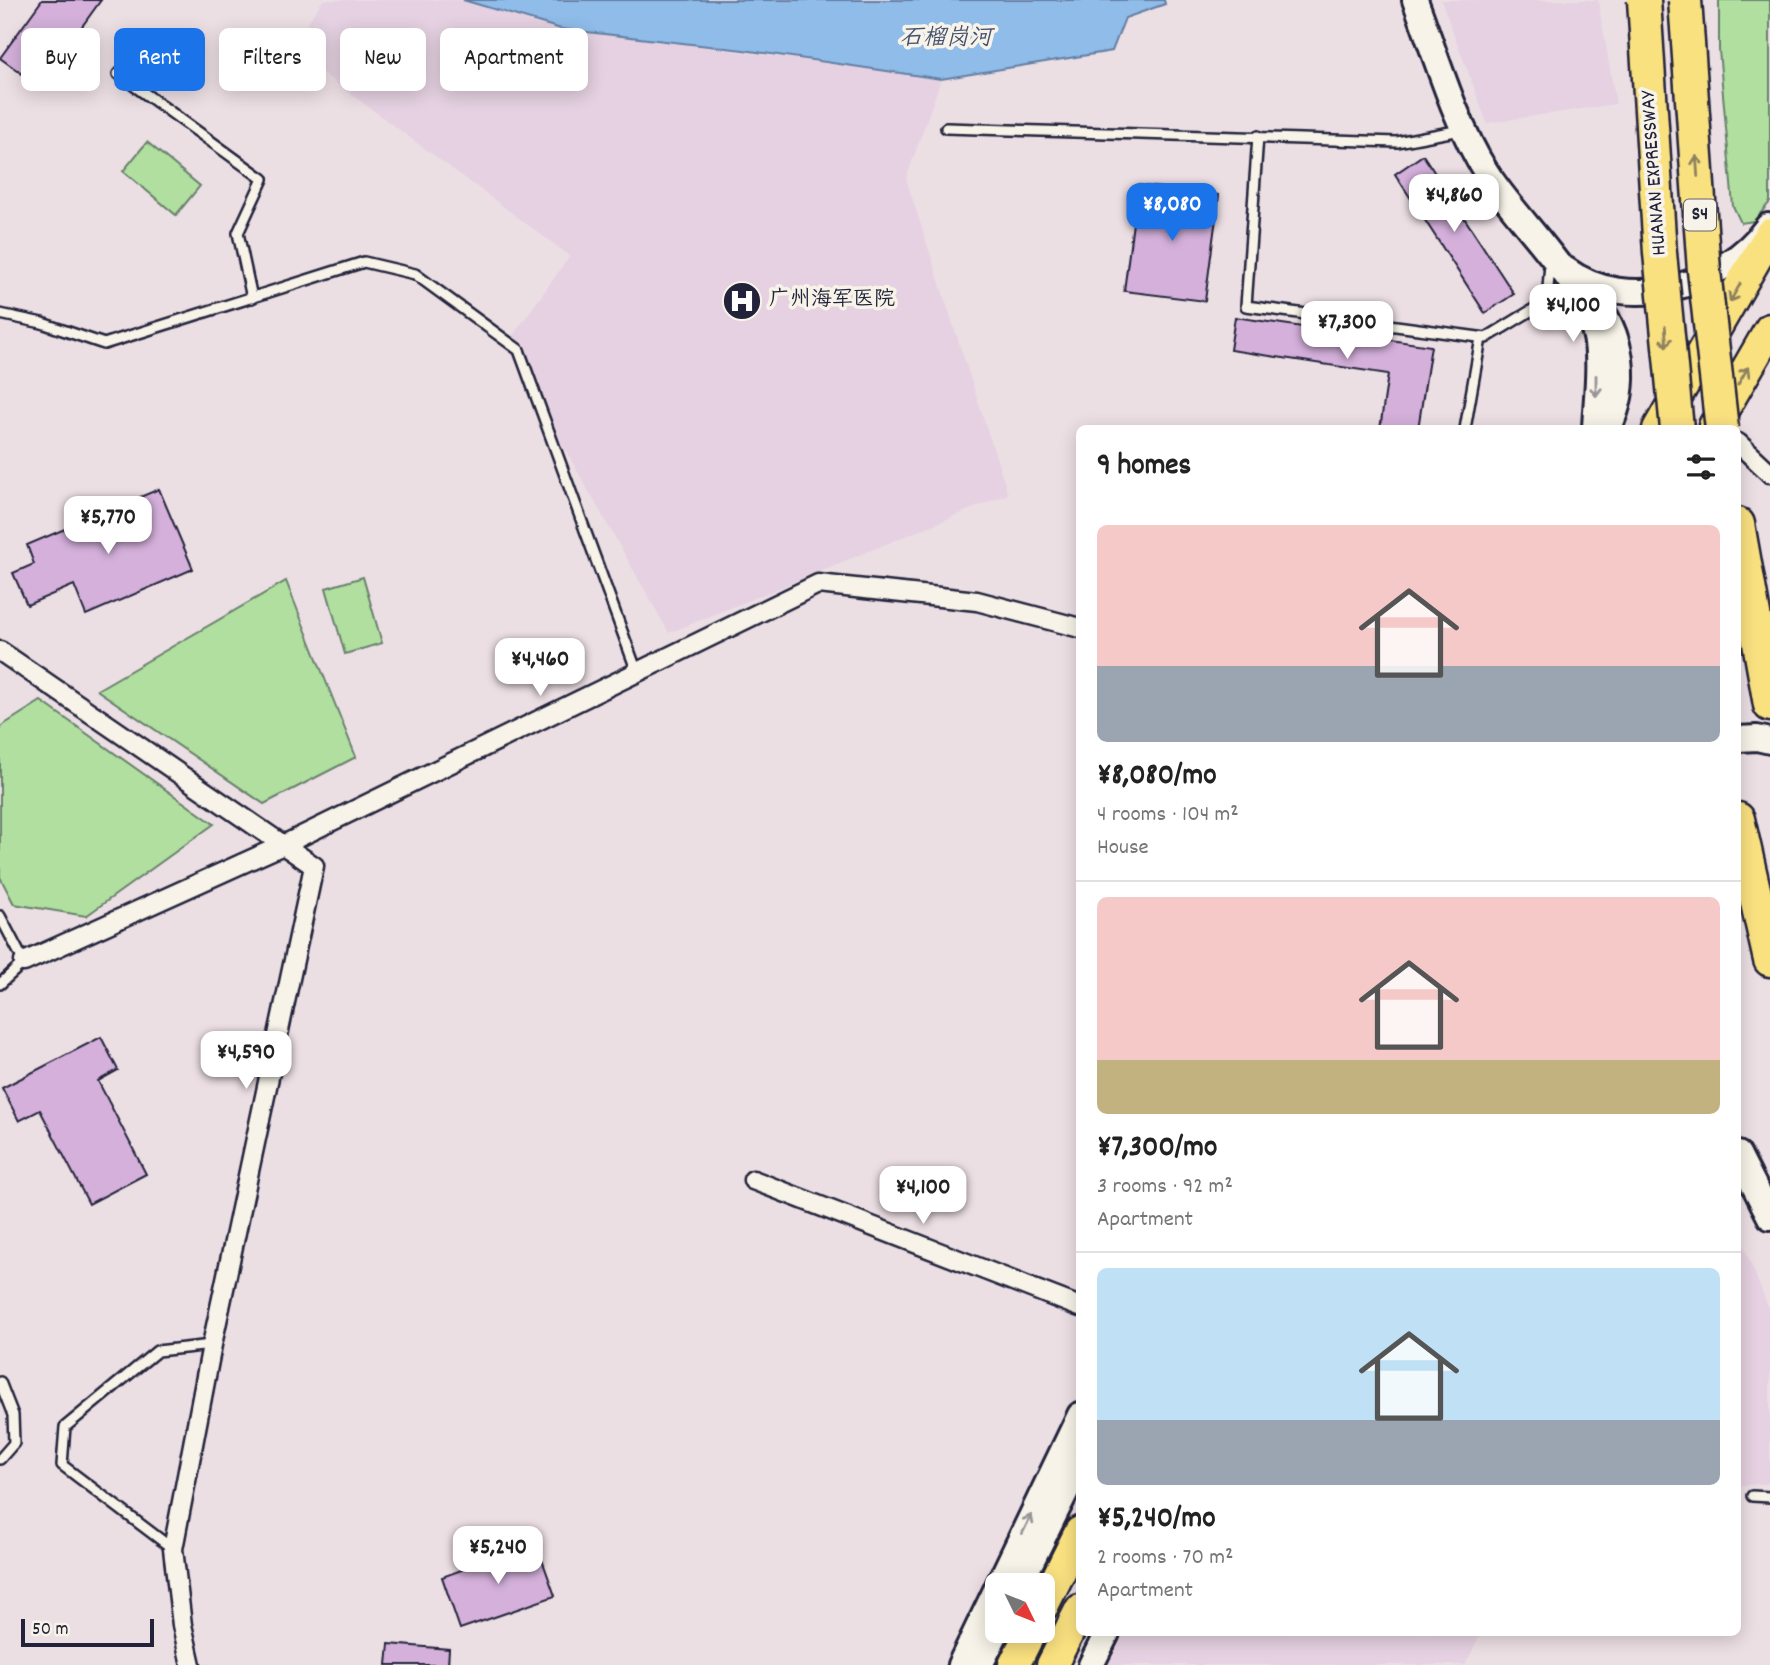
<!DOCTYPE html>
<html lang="en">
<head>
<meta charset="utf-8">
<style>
  body { margin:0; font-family:Dekko,"LXGW WenKai TC",sans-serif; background:#f2f2f2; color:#222; height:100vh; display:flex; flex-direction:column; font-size:26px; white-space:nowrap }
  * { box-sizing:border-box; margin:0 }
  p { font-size:23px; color:#767676 }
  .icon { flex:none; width:38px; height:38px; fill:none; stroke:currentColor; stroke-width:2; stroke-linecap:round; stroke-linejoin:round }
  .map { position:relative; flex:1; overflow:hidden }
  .details { position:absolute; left:1076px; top:425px; width:665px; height:1211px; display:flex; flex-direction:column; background:#fff; border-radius:10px; box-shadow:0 4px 18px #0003 }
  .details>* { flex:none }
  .top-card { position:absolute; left:21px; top:28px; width:665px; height:63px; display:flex; gap:14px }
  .needle { width:46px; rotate:133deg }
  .buttons { position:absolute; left:985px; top:1573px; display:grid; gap:14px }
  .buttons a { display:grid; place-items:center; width:70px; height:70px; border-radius:10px; background:#fff; box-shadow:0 4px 18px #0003; font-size:35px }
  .scale { position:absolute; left:21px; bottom:18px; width:133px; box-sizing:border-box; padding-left:7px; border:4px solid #22223b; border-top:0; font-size:19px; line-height:24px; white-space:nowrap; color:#22223b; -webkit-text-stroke:5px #f7f3e8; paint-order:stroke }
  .price { position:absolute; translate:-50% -60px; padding:0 16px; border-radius:14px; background:#fff; color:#222; font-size:23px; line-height:46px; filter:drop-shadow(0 2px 4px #0008) }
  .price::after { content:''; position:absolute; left:50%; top:42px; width:21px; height:16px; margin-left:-10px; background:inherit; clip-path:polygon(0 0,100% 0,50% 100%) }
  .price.current { background:#1a73e8; color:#fff }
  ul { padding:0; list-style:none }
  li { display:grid; align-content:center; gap:14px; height:371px; padding:0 21px }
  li+li { border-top:2px solid #e0e0e0 }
  li span { display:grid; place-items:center; height:217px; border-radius:10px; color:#555 }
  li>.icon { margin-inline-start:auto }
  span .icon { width:126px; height:126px; fill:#fffc; stroke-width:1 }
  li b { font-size:30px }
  h2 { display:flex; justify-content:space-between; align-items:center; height:84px; padding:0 21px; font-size:30px }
  .tag { padding:0 24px; border-radius:10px; background:#fff; box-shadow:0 4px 18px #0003; font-size:24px; line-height:63px }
  .tag.current { background:#1a73e8; color:#fff }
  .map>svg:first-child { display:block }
  .built { fill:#e5d1e1 }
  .green { fill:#b0df9f; stroke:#69806d; stroke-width:2 }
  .water { fill:#8fbce9; stroke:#637ea3; stroke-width:2 }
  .building { fill:#d4b0db; stroke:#22223b; stroke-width:2 }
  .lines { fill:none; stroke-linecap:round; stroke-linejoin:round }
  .service-casing { stroke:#22223b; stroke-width:14 }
  .minor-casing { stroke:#22223b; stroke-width:23 }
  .secondary-casing { stroke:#22223b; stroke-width:30 }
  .trunk-casing { stroke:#22223b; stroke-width:35 }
  .motorway-casing { stroke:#22223b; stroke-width:37 }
  .service { stroke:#f7f3e8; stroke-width:9 }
  .minor { stroke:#f7f3e8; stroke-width:18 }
  .secondary { stroke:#f7f3e8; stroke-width:24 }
  .trunk { stroke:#fae180; stroke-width:30 }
  .motorway { stroke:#fae180; stroke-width:32 }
  .motorway-bridge-casing { stroke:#22223b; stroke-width:37; stroke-linecap:butt }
  .motorway-bridge { stroke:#fae180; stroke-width:32 }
  .oneway { stroke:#8e825e }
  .oneway2 { stroke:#97959a }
  .labels { text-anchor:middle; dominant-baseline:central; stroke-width:7; stroke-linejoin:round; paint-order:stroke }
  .shield { fill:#f7f3e8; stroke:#62616f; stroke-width:2 }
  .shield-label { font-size:19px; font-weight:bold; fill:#22223b }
  .street-label { font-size:21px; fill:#22223b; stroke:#f7f3e8 }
  .poi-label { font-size:21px; fill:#22223b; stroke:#f7f3e8; text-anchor:start }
  .water-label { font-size:23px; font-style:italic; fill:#43506f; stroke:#f7f3e8 }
</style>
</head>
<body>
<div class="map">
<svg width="1770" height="1665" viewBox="0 0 1770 1665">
  <rect width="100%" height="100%" fill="#ecdfe4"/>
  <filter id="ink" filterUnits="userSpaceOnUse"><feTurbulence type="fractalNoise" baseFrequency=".0143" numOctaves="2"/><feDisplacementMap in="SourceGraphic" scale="14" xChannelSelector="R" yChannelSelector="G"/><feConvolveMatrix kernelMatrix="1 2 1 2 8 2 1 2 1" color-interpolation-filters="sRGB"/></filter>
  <g filter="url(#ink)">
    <g class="built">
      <path d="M323,0H472L570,29L941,79L906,179L1008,494L669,633L506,345L570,256L290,49Z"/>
      <path d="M1441,0H1598L1616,104L1487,123Z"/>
      <path d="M1738,1231L1770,1312V1483L1738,1486Z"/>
      <path d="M1125,1633H1481L1465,1665H1108Z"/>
    </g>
    <g class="green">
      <path d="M1719,0H1770V202L1754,221L1741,223L1733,206L1719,50Z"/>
      <path d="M147,142L200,186L176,215L123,171Z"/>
      <path d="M363,577L382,643L345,654L326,588Z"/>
      <path d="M286,581L356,757L264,804L97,690Z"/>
      <path d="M41,701L214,824L86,916L14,904L0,877V727Z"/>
    </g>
    <path class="water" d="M463,0H1164L1165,4L1125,18L1112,51L941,79L743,50L561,29Z"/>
    <g class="building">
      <path d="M42,0H101L39,86L0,58Z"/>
      <path d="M1423,155L1514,294L1485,313L1395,174Z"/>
      <path d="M1138,185L1219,195L1205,301L1124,291Z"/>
      <path d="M1235,317L1431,346L1418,429H1380L1388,374L1230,350Z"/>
      <path d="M159,489L193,569L86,615L74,585L27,605L13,573L34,564L27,545Z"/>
      <path d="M101,1037L118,1070L98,1081L146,1174L89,1204L40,1110L19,1121L2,1088Z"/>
      <path d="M536,1543L555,1596L460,1629L442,1577Z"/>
      <path d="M389,1644L449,1649L448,1665H387Z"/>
    </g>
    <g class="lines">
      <g class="service-casing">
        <g id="service">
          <path d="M118,74L263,179L238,233L252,298"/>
          <path d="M946,128L1397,142L1461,130"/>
          <path d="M1258,136L1246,306L1486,338L1547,301L1550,263"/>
          <path d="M0,314L42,323L104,344L364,262L415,274L519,350L637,672"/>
          <path d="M1465,429L1481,338"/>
          <path d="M0,916L24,962L0,984"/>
          <path d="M0,1382L13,1415L14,1443L0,1459"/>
          <path d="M1752,1496L1770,1497"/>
          <path d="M173,1549L62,1465L65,1427L157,1351L212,1345"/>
        </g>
      </g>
      <g class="minor-casing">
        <g id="minor">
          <path d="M1738,443L1770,473"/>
          <path d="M0,651L314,866L212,1345L173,1549L182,1625L191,1665"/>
          <path d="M24,962L283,845L818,584L977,601L1080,628"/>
          <path d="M753,1180L1080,1307"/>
        </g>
      </g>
      <g class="secondary-casing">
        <g id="secondary">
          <path d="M1415,0C1435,53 1456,125 1486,172C1517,221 1582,278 1595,333C1602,359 1596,401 1595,429"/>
          <path d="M1565,269C1628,316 1724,286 1768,226"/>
          <path d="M1591,297C1624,333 1630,386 1608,429"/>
          <path d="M1738,739L1757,738L1770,741"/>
          <path d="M1738,1154L1770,1217"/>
          <path d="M998,1586L1080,1415"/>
          <path d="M1019,1586L1080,1463"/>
          <path d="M960,1665L998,1586"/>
          <path d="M980,1665L998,1629"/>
          <path d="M1091,1665L1107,1633"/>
        </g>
      </g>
      <g class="trunk-casing">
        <g id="trunk">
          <path d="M1714,426L1770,329"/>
          <path d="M1658,429L1770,234"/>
          <path d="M1043,1606L1080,1532"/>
          <path d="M1014,1665L1031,1631"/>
          <path d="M1052,1665L1080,1610"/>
        </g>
      </g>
      <g class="motorway-casing">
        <g id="motorway">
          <path d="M1738,524L1770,705"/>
          <path d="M1738,819L1770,960"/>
        </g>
      </g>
      <use href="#service" class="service"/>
      <use href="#minor" class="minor"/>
      <use href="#secondary" class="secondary"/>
      <use href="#trunk" class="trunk"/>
      <use href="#motorway" class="motorway"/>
      <g class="motorway-bridge-casing">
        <g id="motorway-bridge">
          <path d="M1644,0L1660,253L1677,429"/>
          <path d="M1685,0L1704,271L1722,429"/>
        </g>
      </g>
      <use href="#motorway-bridge" class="motorway-bridge"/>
    </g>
    <defs><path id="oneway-shaft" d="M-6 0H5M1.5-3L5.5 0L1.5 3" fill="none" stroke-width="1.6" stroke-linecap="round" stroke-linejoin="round" transform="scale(1.75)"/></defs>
    <g class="oneway">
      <use href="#oneway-shaft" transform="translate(1697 166) rotate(-94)"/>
      <use href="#oneway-shaft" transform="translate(1735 293) rotate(120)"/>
      <use href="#oneway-shaft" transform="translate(1666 337) rotate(86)"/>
      <use href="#oneway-shaft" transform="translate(1743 376) rotate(-60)"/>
    </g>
    <g class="oneway2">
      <use href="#oneway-shaft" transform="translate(1596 386) rotate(90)"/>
      <use href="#oneway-shaft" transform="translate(1027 1524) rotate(-64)"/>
    </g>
  </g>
  <defs>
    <g id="hospital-disc" transform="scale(2.0125)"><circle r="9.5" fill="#22223b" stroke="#f7f3e8"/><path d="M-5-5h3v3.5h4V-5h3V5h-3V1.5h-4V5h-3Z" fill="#fff"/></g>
  </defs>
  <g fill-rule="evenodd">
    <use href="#hospital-disc" x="742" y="301"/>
  </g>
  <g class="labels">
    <rect class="shield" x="1684" y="199.5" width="32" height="31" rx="5"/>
    <g class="shield-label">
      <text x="1700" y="215">S4</text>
    </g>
    <g class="street-label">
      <text transform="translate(1655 173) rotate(-94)">HUANAN EXPRESSWAY</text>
    </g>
    <g class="poi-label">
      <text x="769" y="301">广州海军医院</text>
    </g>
    <g class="water-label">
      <text x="946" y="39">石榴岗河</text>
    </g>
  </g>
</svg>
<div class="buttons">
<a><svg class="needle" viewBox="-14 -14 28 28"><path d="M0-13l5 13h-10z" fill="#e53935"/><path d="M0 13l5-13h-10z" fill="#767676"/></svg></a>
</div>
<div class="scale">50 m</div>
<b class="price" style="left:1454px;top:234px">¥4,860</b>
<b class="price current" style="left:1172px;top:243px">¥8,080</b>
<b class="price" style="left:1573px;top:344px">¥4,100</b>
<b class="price" style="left:1347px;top:361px">¥7,300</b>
<b class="price" style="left:108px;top:556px">¥5,770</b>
<b class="price" style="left:540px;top:698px">¥4,460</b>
<b class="price" style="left:246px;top:1091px">¥4,590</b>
<b class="price" style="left:923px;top:1226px">¥4,100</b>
<b class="price" style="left:498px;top:1586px">¥5,240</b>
<div class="top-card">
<a class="tag">Buy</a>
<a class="tag current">Rent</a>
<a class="tag">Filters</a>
<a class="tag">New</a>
<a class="tag">Apartment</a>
</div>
<section class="details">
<h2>9 homes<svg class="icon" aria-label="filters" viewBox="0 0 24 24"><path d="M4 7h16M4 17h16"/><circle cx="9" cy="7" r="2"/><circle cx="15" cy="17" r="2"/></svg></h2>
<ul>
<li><span style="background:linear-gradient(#f6c9c9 65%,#9aa5b1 0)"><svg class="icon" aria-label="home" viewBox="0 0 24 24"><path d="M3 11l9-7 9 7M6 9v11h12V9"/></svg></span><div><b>¥8,080/mo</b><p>4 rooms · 104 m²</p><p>House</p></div></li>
<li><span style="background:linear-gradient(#f6c9c9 75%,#c2b280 0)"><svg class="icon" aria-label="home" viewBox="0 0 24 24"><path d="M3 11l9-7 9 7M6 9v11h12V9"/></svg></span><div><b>¥7,300/mo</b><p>3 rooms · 92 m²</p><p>Apartment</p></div></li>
<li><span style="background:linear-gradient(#bfe0f5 70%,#9aa5b1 0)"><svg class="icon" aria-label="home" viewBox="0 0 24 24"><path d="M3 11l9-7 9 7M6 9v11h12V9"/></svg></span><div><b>¥5,240/mo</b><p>2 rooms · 70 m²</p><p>Apartment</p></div></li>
</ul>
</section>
</div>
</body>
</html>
